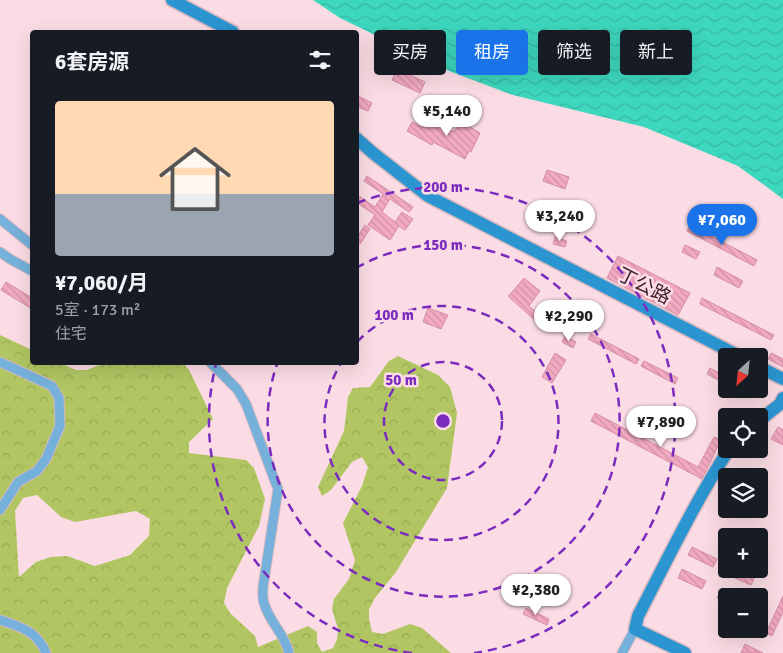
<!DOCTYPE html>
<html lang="zh">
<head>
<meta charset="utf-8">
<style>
  body { margin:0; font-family:Signika,"Noto Sans SC",sans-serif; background:#20242c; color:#f1f3f6; height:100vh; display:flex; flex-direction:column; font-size:19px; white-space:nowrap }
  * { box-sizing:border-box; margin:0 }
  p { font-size:16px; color:#9ea1a6 }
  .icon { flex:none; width:28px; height:28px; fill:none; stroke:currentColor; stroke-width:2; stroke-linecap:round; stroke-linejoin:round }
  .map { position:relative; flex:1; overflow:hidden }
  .sheet { position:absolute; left:30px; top:30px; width:329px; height:335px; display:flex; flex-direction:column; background:#171b24; border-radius:5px; box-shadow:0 5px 20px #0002 }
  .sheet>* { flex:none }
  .banner { position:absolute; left:374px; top:30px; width:334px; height:45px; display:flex; gap:10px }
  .needle { width:32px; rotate:207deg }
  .controls { position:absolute; left:718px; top:348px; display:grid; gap:10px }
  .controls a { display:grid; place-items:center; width:50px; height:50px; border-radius:5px; background:#171b24; box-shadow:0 5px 20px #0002; font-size:25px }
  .price { position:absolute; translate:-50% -42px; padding:0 11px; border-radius:18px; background:#fff; color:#222; font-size:16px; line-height:32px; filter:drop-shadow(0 1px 2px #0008) }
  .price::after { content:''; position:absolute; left:50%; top:30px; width:15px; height:11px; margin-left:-8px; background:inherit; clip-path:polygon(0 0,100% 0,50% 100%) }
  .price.selected { background:#1a73e8; color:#fff }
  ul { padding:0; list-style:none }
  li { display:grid; align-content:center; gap:10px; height:265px; padding:0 25px }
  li+li { border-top:1px solid #363941 }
  li span { display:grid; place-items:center; height:155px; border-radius:5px; color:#555 }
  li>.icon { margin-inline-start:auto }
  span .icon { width:90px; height:90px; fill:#fffc; stroke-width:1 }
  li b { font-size:21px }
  h2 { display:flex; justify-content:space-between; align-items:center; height:60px; padding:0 25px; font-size:21px }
  .tag { padding:0 18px; border-radius:5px; background:#171b24; box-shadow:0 5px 20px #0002; font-size:18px; line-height:45px }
  .tag.selected { background:#1a73e8; color:#fff }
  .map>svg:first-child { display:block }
  .forest { fill:url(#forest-crowns); fill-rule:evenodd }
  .water { fill:url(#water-waves) }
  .building { fill:url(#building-back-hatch); stroke:#d58ea4 }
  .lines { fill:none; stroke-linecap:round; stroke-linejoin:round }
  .street-casing { stroke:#d5b7bf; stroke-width:11 }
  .secondary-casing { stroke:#d5b7bf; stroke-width:15 }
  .street { stroke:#75b1da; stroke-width:9 }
  .secondary { stroke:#2b95d1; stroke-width:12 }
  .ring { fill:none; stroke:#7b2cbf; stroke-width:2.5; stroke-dasharray:9 6 }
  .labels { text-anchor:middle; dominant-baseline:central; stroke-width:5; stroke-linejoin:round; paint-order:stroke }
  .street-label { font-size:19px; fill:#3e222b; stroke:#fbdce4 }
  .centre { fill:#7b2cbf; stroke:#fbdce4; stroke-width:2.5 }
  .ring-label { font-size:15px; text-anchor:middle; font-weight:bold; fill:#7b2cbf; stroke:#fbdce4; stroke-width:5; stroke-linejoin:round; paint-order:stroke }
</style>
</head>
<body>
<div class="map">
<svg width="783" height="653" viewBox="0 0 783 653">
  <defs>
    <pattern id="forest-crowns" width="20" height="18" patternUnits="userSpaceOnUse" patternTransform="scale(1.25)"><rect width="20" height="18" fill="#b1c662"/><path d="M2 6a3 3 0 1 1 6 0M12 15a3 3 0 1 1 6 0" fill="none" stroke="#9a5"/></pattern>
    <pattern id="water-waves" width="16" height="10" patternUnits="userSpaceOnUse" patternTransform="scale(1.25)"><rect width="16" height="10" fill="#3dd7be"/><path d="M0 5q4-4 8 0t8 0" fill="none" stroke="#37b8a3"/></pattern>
    <pattern id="building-back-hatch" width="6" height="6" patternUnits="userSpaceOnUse" patternTransform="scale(1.25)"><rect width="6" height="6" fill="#f3aac1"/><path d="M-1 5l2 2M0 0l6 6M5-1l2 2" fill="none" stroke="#d192a6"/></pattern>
  </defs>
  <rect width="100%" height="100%" fill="#fbdce4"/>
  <path class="forest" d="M0,335L32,350V362L60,363L76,370H87L104,363H183L189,370L213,419L189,442V453L246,460L254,468L265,499L259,526L227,588L224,603L230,613L255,636L258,647L308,626L317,632V643L322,652L333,648L337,639L338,629L332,609L334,599L349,579L355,560L343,523L362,486L368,467L362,457L352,462L331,490L322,496L318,487L344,431L348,397L353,388L370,387L389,361L398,356L438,375L450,387L457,413L447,488L396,572L375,598L369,609V619L372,632L383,634L410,624L422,628L451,653H0ZM37,495L61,517L75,522L136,511L150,519L149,536L130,555L95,566L67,556L51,557L36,562L19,577L15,511L23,498Z"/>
  <path class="water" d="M313,0H783V199L738,166L644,127L513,95L449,71L340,18Z"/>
  <g class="building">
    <path d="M397,69L425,82L420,93L392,80Z"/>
    <path d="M356,95L372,103L368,111L356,106Z"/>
    <path d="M429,117L453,132L454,130L455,131L460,121L480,133L471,152L469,151L465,159L433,142L432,145L407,131L412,122L422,128Z"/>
    <path d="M547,170L569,177L565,189L543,181Z"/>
    <path d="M367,176L413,207L409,212L390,199L382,212L395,222L402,212L413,219L405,230L399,226L390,240L368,225L375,215L356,202V194L375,207L383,194L364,181Z"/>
    <path d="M365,225L370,229L360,244L356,241V239Z"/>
    <path d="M690,225L757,260L754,266L687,231Z"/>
    <path d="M555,237L567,241L565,247L553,244Z"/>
    <path d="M685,245L700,252L696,259L682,252Z"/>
    <path d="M618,256L690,293L678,315L607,278Z"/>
    <path d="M717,267L743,281L739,288L714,275Z"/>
    <path d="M524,278L540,291L529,306L545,320L540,325L508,296L513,291Z"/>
    <path d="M6,282L32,298V309L1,290Z"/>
    <path d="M702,298L774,335L771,340L700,304Z"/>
    <path d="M428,308L448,315L441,329L423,322Z"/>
    <path d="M591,334L639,359L636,364L588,339Z"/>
    <path d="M565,336L576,342L573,348L562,342Z"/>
    <path d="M555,353L566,360L552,383L542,377Z"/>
    <path d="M771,353L783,359V367L768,359Z"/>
    <path d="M644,361L678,378L675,384L641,366Z"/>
    <path d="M710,368L726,377V384L707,374Z"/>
    <path d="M595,413L698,467L714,437L721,440L702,479L591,421Z"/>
    <path d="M778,427L783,430V445L771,439Z"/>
    <path d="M692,547L717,559L713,567L688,555Z"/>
    <path d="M682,569L706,581L702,589L678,578Z"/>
    <path d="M730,569H740L755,576L751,585L728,575Z"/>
    <path d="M722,588L740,596H726V602L717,598Z"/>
    <path d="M783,596V612L772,636L766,633Z"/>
    <path d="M526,608L549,619L547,625L523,614Z"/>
    <path d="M745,644L763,653H741Z"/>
  </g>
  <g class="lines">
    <g class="street-casing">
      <g id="street">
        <path d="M0,219L32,245"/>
        <path d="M0,252L10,259L32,271"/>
        <path d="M0,362L52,386L59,398L60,426L46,459L37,471L18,482L0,510"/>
        <path d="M210,362L237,389L246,404L278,489L263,587C263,592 262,598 264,603C269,622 285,634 289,653"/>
        <path d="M0,620C21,627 37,631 46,653"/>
        <path d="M622,653L635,629"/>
      </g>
    </g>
    <g class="secondary-casing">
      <g id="secondary">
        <path d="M172,0L233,32"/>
        <path d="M356,138L373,153L428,196L739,356"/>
        <path d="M759,367L783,379"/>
        <path d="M759,421L780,404L783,398"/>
        <path d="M685,653L635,629L638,616C667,560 695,502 729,449"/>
      </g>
    </g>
    <use href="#street" class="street"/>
    <use href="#secondary" class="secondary"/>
  </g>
  <g class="ring">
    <circle cx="443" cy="421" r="59"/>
    <path d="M357 342A117 117 0 1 1 341 363"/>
    <path d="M356 268A176 176 0 1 1 277 364"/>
    <path d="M412 653A234 234 0 0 1 216 364M357 203A234 234 0 1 1 474 653"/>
  </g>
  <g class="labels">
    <g class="street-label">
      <text transform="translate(644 286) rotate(27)">丁公路</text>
    </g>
  </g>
  <circle cx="443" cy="421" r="8" class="centre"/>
  <g class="ring-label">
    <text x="443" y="192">200 m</text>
    <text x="443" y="250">150 m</text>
    <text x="394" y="320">100 m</text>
    <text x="401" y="385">50 m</text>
  </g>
</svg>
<div class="controls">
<a><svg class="needle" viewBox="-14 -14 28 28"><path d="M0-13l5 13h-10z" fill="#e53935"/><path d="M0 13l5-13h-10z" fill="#9ea1a6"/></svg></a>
<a><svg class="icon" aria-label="locate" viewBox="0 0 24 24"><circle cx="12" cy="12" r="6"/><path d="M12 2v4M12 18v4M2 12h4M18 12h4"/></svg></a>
<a><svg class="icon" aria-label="layers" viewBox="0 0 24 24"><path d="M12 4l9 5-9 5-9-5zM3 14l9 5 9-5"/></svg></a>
<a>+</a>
<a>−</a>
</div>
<b class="price" style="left:447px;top:137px">¥5,140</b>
<b class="price" style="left:560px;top:242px">¥3,240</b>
<b class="price selected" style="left:722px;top:246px">¥7,060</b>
<b class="price" style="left:569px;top:342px">¥2,290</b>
<b class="price" style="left:661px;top:448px">¥7,890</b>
<b class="price" style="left:536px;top:616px">¥2,380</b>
<div class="banner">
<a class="tag">买房</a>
<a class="tag selected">租房</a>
<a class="tag">筛选</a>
<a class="tag">新上</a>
</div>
<section class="sheet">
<h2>6套房源<svg class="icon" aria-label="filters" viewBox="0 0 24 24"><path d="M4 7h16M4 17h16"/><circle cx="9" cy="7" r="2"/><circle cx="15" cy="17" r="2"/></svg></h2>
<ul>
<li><span style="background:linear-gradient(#ffd9b3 60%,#9aa5b1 0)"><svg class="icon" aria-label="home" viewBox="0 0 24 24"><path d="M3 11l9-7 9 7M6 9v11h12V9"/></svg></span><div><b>¥7,060/月</b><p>5室 · 173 m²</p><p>住宅</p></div></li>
</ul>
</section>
</div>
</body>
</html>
